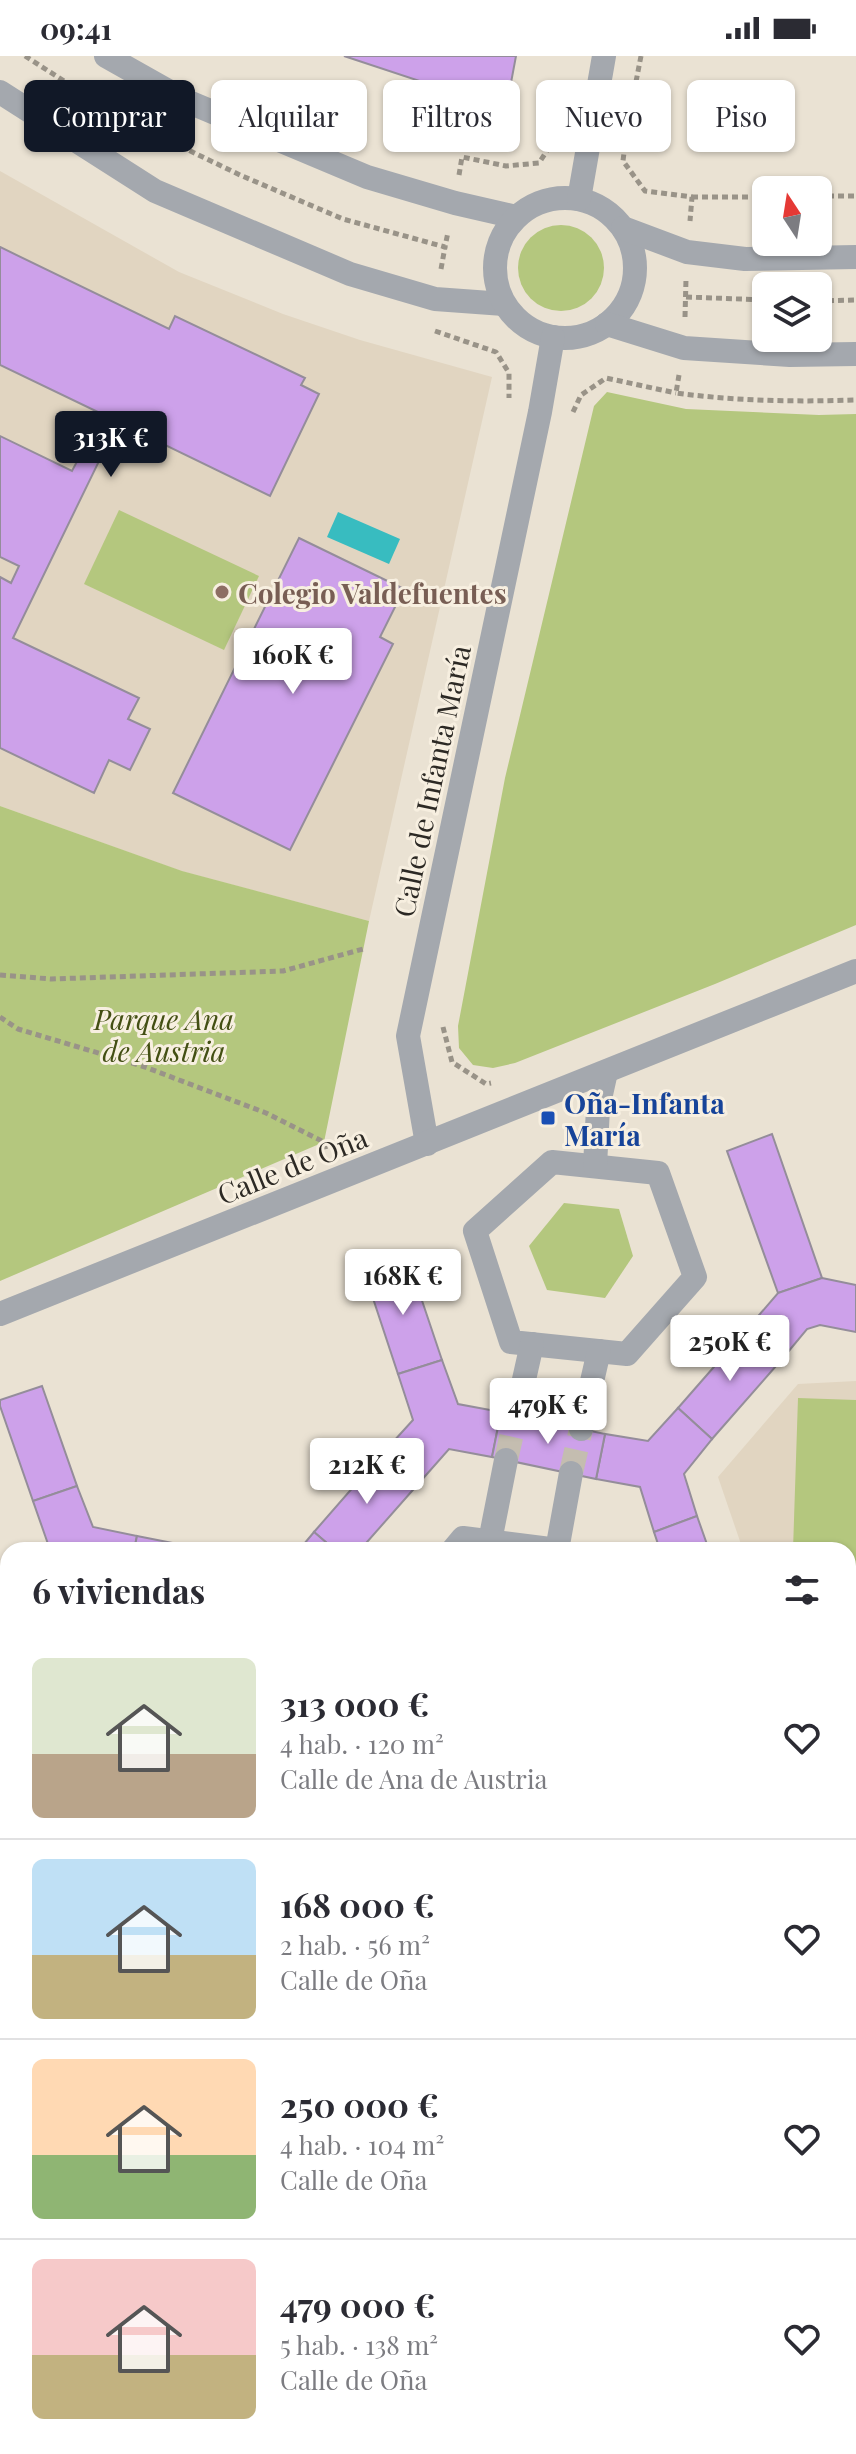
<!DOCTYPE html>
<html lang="es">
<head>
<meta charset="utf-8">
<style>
  body { margin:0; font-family:"Playfair Display",serif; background:#f2f2f3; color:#2b2b33; height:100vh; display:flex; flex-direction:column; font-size:30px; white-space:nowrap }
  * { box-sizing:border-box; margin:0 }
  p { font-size:26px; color:#7c7c81 }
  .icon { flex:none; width:44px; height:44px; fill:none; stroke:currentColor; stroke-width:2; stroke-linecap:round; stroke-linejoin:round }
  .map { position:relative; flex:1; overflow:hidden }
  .sheet { position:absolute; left:0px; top:1486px; width:856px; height:912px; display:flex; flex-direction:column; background:#fff; border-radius:24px 24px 0 0; box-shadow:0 2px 6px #0004 }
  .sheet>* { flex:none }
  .banner { position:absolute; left:24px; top:24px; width:808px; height:72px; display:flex; gap:16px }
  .needle { width:52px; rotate:348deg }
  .fabs { position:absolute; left:752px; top:120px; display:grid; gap:16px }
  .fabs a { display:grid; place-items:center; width:80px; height:80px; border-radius:12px; background:#fff; box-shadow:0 2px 6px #0004; font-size:40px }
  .price { position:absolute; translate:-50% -68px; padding:0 18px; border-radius:8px; background:#fff; color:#222; font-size:26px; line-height:52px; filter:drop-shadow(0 2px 4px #0008) }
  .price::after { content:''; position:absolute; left:50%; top:48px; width:24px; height:18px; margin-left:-12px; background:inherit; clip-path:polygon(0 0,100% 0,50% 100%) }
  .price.selected { background:#111827; color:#fff }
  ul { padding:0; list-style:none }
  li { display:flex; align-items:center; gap:24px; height:200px; padding:0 32px }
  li+li { border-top:2px solid #e1e1e2 }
  li span { display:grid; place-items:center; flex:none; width:224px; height:160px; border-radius:12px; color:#555 }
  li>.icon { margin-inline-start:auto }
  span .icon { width:96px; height:96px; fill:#fffc; stroke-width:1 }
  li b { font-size:34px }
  h2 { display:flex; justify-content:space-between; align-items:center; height:96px; padding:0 32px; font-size:34px }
  .tag { padding:0 28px; border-radius:12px; background:#fff; box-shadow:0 2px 6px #0004; font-size:28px; line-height:72px }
  .tag.selected { background:#111827; color:#fff }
  .status { display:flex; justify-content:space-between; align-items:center; height:56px; padding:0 40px; background:#fff; direction:ltr }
  .status svg { height:22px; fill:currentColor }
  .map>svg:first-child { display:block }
  .built { fill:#e1d5c1 }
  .industrial { fill:#e6d6c4 }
  .green { fill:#b4c77e }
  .water { fill:#38bcc0 }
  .building { fill:#cda1ea; stroke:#948d9a; stroke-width:2 }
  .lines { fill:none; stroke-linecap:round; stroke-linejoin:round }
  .minor-tunnel { stroke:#c4bdb0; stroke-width:24; stroke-dasharray:24 12; stroke-linecap:butt }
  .path { stroke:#999388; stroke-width:5; stroke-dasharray:6 4; stroke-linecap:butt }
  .minor { stroke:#a4a8ae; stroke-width:24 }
  .education-dot { fill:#8d6e63; stroke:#f7efe0; stroke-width:3 }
  .transit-dot { fill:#1a4fb4; stroke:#f7efe0; stroke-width:3 }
  .labels { text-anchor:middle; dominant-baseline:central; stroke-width:6; stroke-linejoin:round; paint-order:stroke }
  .education-label { font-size:28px; font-weight:bold; fill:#785e54; stroke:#f7efe0; text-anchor:start }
  .street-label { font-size:28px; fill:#2c2924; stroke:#f7efe0 }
  .park-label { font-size:28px; font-style:italic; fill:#434f13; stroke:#f7efe0 }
  .transit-label { font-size:28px; font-weight:bold; fill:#164399; stroke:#f7efe0; text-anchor:start }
</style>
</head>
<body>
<div class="status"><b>09:41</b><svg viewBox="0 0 49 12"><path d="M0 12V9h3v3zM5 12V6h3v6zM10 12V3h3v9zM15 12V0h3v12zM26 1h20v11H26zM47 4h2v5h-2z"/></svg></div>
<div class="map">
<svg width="856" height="2398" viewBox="0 0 856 2398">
  <rect width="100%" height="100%" fill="#eae2d3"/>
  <g class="built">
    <path d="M0,115L179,216L283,258L360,284L492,321L369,865L181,815L0,750Z"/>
    <path d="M856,1325V1590L848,1589V1494H743L718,1421L798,1328Z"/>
    <path d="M856,1698V1905H848V1699Z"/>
    <path d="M848,1968H856V2398H0V1980H8V2390H848Z"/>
  </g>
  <path class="industrial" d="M8,1605V1820L0,1797V1615Z"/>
  <g class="green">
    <circle cx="561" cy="212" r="43"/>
    <path d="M607,336L686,353L819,359L856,358V869L715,928L515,1007L493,1012L473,1009L459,992L458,970L505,722L594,350Z"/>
    <path d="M119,454L259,520L224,594L84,528Z"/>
    <path d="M0,750L182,815L369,865L324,1086L0,1225Z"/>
    <path d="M564,1147L619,1153L633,1200L605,1242L547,1234L529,1190Z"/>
    <path d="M798,1342L856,1344V1539H848V1494H793Z"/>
  </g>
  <path class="water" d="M338,456L400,483L389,508L327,481Z"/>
  <g class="building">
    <path d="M344,0H516L507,48L498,51Z"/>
    <path d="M0,191L169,273L175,260L305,322L301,329L319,338L270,440L118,366L13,582L139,642L128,663L150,673L130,714L109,704L94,737L0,692V521L11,527L19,510L0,501V380L72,415L81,398L57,387L69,363L92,373L100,357L0,309Z"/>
    <path d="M299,482L404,533L380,581L393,588L290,794L173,737Z"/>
    <path d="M772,1078L822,1222L778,1237L727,1095Z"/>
    <path d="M408,1203L442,1304L398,1318L365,1218Z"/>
    <path d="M822,1222L856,1229V1276L820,1269L807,1273L783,1302L748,1272L778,1237Z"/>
    <path d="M748,1272L783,1302L712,1383L678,1352Z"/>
    <path d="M442,1304L458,1348L501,1356L492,1401L449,1393L419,1427L383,1397L413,1364L398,1318Z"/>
    <path d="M42,1330L77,1430L33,1445L0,1350V1344Z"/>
    <path d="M678,1352L712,1383L684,1418L697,1460L654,1476L640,1431L596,1423L605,1378L648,1385Z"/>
    <path d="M501,1356L605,1378L596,1423L492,1401Z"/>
    <path d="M383,1397L419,1427L360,1494H335L314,1476Z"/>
    <path d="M77,1430L93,1471L137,1480L134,1494H43L48,1488L33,1445Z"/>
    <path d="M697,1460L709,1494H660L654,1476Z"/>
    <path d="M314,1476L335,1494H299Z"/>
    <path d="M137,1480L208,1494H134Z"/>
    <path d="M8,1533V1603L0,1612V1542Z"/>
    <path d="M848,1622L856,1624V1672L848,1670Z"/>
    <rect x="848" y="1802" width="8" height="84"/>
    <path d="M848,2036H856V2210L848,2209Z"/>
    <rect x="0" y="2038" width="8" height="112"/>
    <path d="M848,2275H856V2398H690V2393L770,2394L771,2390H848Z"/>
    <path d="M0,2378L8,2379V2390H94L103,2398H0Z"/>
    <path d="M182,2390H339L340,2398H183Z"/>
    <path d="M373,2390H520V2398H374Z"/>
  </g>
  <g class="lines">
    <g class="minor-tunnel">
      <path d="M506,1404L516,1359"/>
      <path d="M571,1417L581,1373"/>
    </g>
    <g class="path">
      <path d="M25,0L122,62L240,119L343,163L445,191L448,176"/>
      <path d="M641,0L627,72L623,105L645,135L692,141L690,165"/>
      <path d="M459,119L462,101L506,110L539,107L557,79"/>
      <path d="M818,140H856"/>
      <path d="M692,141H766"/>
      <path d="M441,213L445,191"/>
      <path d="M686,241L766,244"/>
      <path d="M818,245L856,244"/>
      <path d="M685,261L686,223"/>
      <path d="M435,275L496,296L509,317V342"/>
      <path d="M679,319L676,337C736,345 796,346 856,344"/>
      <path d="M573,356L581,339L606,322L676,337"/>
      <path d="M0,919L51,923L283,915L363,893"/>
      <path d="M0,961L18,973L145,1011L266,1057L324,1086L326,1096"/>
      <path d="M443,971L452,1006L486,1028L491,1027"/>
    </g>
    <g class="minor">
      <path d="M106,0L184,44L367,121L455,147L516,161"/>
      <path d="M0,36L155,135L350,218L435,243L504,248"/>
      <circle cx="565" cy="212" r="70"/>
      <path d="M579,143L604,0"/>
      <path d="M623,172L687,196L745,203L856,201"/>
      <path d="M607,268L684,292L790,299L856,298"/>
      <path d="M427,1088L408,980L540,356L553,281"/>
      <path d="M552,1106L658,1117L695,1221L627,1298L511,1286L475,1175Z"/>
      <path d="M595,1110L598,1052L606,1016"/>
      <path d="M0,1258L856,915"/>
      <path d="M516,1359L532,1288"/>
      <path d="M581,1373L599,1295"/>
      <path d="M490,1485L506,1404"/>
      <path d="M453,1494L463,1482L558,1494"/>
      <path d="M557,1494L571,1417"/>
      <path d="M848,1952L856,1951"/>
      <path d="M0,1962H8"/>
      <path d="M848,2227H856"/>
      <path d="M610,2398V2390"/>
    </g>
  </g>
  <circle class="education-dot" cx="222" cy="536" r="8"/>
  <rect class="transit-dot" x="540" y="1054" width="16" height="16" rx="4"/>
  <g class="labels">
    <g class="education-label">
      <text x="238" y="536">Colegio Valdefuentes</text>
    </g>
    <g class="street-label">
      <text transform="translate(431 725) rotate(-78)">Calle de Infanta María</text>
      <text transform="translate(292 1109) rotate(-22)">Calle de Oña</text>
    </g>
    <g class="park-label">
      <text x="164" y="962">Parque Ana<tspan x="164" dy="32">de Austria</tspan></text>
    </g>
    <g class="transit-label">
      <text x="564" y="1046">Oña-Infanta<tspan x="564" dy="32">María</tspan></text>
    </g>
  </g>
</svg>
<div class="fabs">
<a><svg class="needle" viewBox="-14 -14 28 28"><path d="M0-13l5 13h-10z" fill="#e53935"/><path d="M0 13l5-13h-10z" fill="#7c7c81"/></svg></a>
<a><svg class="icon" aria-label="layers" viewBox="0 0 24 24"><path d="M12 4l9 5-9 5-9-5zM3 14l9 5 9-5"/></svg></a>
</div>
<b class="price selected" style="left:111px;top:423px">313K €</b>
<b class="price" style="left:293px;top:640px">160K €</b>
<b class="price" style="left:403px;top:1261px">168K €</b>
<b class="price" style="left:730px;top:1327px">250K €</b>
<b class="price" style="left:548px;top:1390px">479K €</b>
<b class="price" style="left:367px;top:1450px">212K €</b>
<div class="banner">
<a class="tag selected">Comprar</a>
<a class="tag">Alquilar</a>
<a class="tag">Filtros</a>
<a class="tag">Nuevo</a>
<a class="tag">Piso</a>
</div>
<section class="sheet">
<h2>6 viviendas<svg class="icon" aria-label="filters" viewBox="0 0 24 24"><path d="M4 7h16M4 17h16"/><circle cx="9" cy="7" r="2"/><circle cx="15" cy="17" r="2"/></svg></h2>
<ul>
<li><span style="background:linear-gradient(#dfe7d0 60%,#b9a48a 0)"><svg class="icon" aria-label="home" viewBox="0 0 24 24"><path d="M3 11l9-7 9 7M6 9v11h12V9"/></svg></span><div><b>313 000 €</b><p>4 hab. · 120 m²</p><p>Calle de Ana de Austria</p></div><svg class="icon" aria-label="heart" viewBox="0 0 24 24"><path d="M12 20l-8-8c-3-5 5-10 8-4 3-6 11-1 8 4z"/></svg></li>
<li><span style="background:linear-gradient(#bfe0f5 60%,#c2b280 0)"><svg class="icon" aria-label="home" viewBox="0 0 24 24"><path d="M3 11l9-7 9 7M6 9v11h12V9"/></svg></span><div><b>168 000 €</b><p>2 hab. · 56 m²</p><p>Calle de Oña</p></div><svg class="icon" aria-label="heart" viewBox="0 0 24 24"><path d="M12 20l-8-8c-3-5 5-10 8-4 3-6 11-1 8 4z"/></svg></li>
<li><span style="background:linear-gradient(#ffd9b3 60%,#8fb573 0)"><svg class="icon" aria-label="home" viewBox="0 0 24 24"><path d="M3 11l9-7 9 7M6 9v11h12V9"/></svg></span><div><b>250 000 €</b><p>4 hab. · 104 m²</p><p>Calle de Oña</p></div><svg class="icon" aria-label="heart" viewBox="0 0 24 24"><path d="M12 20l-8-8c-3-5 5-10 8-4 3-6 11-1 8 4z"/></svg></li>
<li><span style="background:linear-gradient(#f6c9c9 60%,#c2b280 0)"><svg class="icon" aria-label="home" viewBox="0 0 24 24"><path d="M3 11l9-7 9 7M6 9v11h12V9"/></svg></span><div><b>479 000 €</b><p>5 hab. · 138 m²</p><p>Calle de Oña</p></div><svg class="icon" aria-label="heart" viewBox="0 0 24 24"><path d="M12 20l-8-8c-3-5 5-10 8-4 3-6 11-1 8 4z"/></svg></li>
</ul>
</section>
</div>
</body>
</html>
